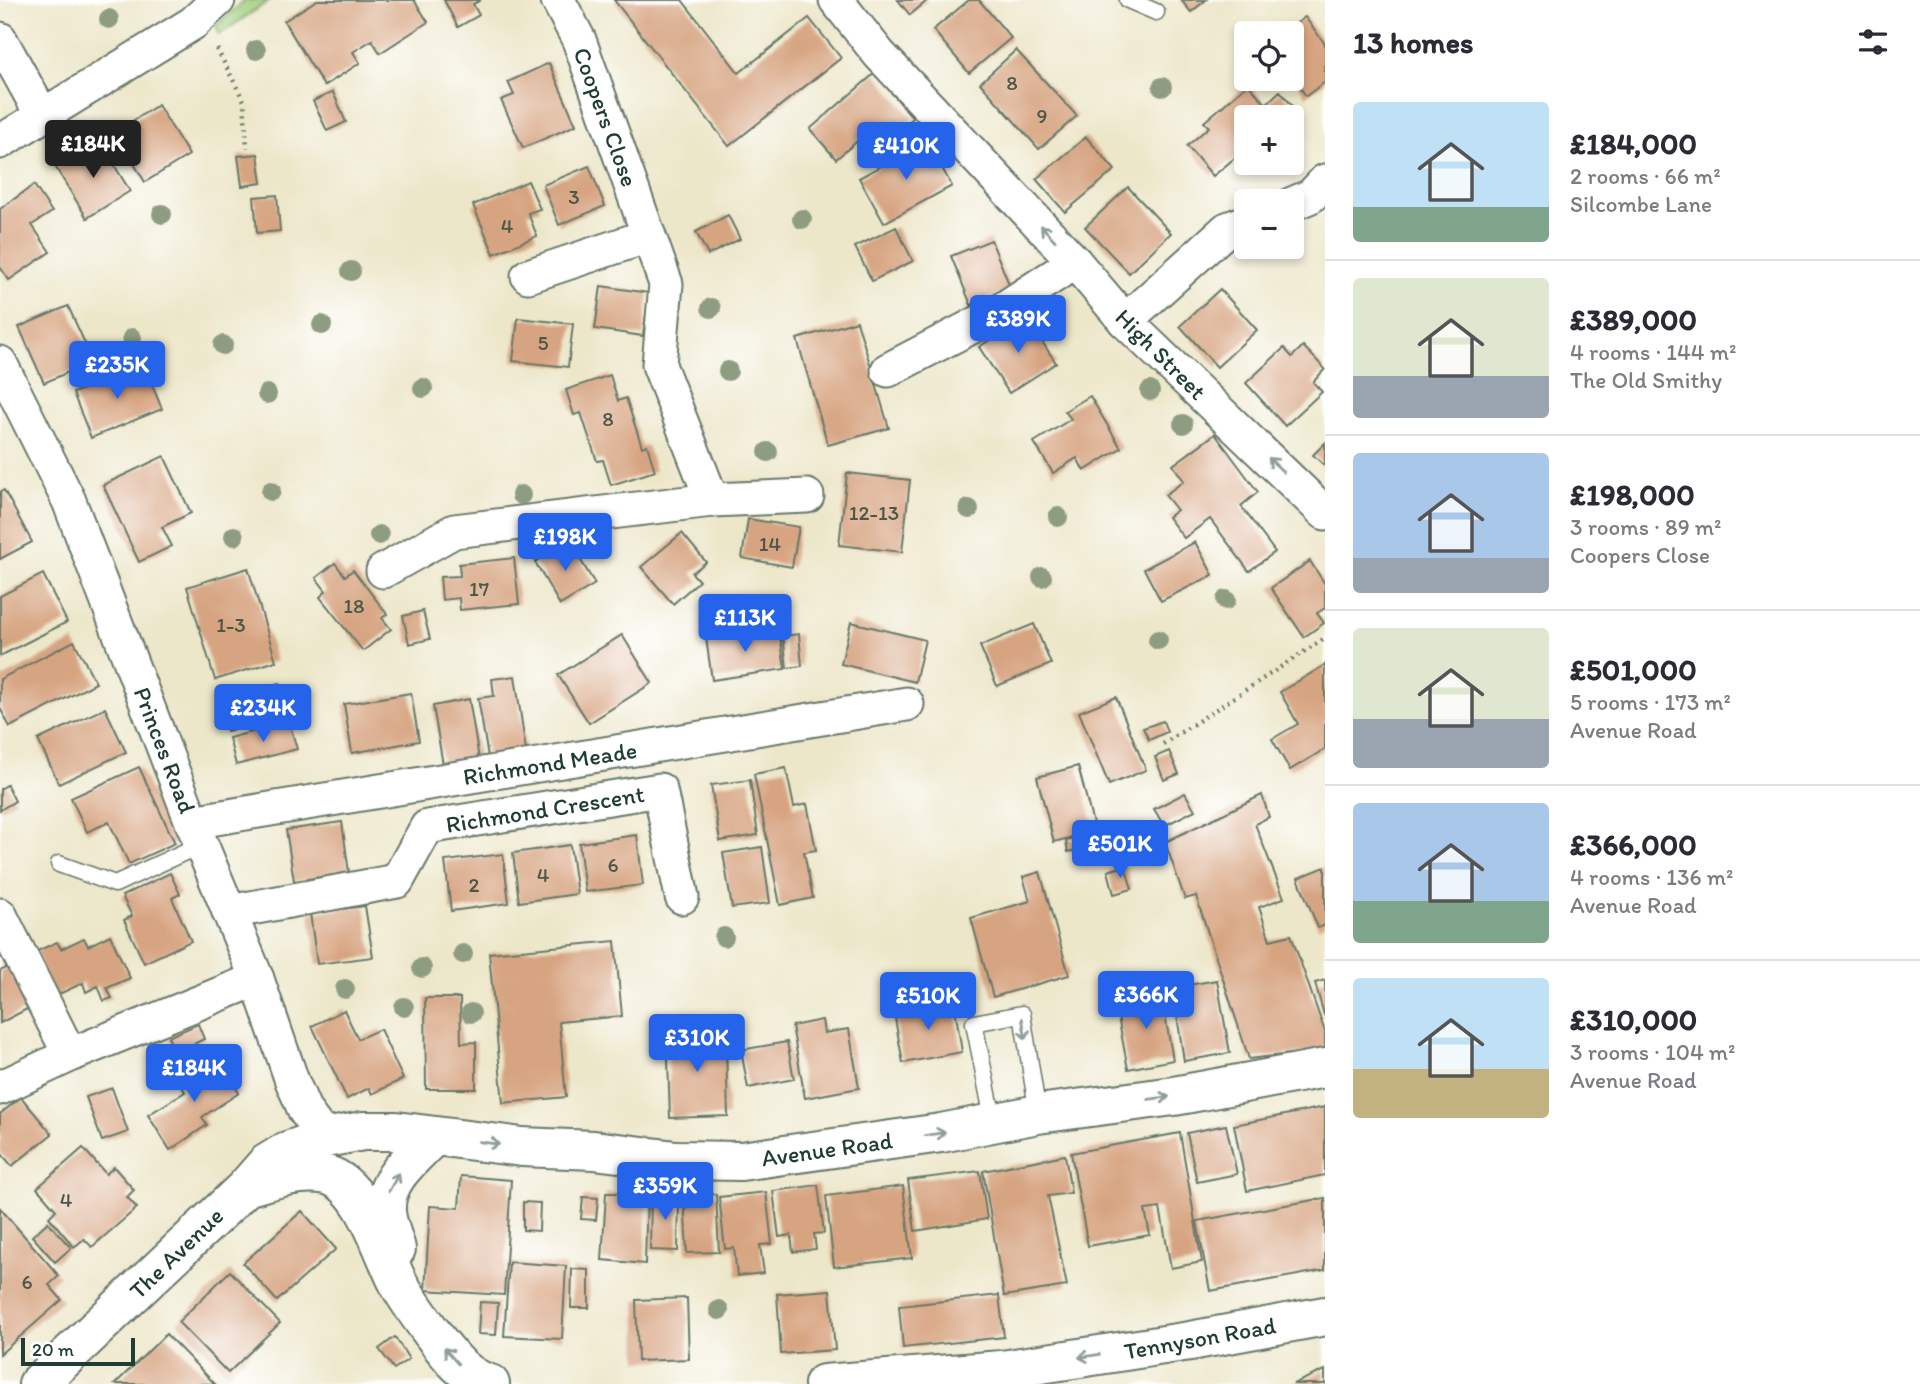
<!DOCTYPE html>
<html lang="en">
<head>
<meta charset="utf-8">
<style>
  body { margin:0; font-family:Itim,sans-serif; background:#f2f2f3; color:#2b2b33; height:100vh; display:flex; flex-direction:column; font-size:26px; white-space:nowrap }
  * { box-sizing:border-box; margin:0 }
  p { font-size:23px; color:#7c7c81 }
  .icon { flex:none; width:38px; height:38px; fill:none; stroke:currentColor; stroke-width:2; stroke-linecap:round; stroke-linejoin:round }
  .map { position:relative; flex:1; overflow:hidden }
  .sheet { display:flex; flex-direction:column; background:#fff; width:595px }
  .sheet>* { flex:none }
  .tools { position:absolute; left:1234px; top:21px; display:grid; gap:14px }
  .tools a { display:grid; place-items:center; width:70px; height:70px; border-radius:7px; background:#fff; box-shadow:0 4px 10px #0003; font-size:35px }
  .scale { position:absolute; left:21px; bottom:18px; width:114px; box-sizing:border-box; padding-left:7px; border:4px solid #1f3d34; border-top:0; font-size:19px; line-height:24px; white-space:nowrap; color:#1f3d34; -webkit-text-stroke:5px #fff; paint-order:stroke }
  .price { position:absolute; translate:-50% -60px; padding:0 16px; border-radius:7px; background:#2563eb; color:#fff; font-size:23px; line-height:46px; filter:drop-shadow(0 2px 4px #0008) }
  .price::after { content:''; position:absolute; left:50%; top:42px; width:21px; height:16px; margin-left:-10px; background:inherit; clip-path:polygon(0 0,100% 0,50% 100%) }
  .price.current { background:#222; color:#fff }
  ul { padding:0; list-style:none }
  li { display:flex; align-items:center; gap:21px; height:175px; padding:0 28px }
  li+li { border-top:2px solid #e1e1e2 }
  li span { display:grid; place-items:center; flex:none; width:196px; height:140px; border-radius:7px; color:#555 }
  li>.icon { margin-inline-start:auto }
  span .icon { width:84px; height:84px; fill:#fffc; stroke-width:1 }
  li b { font-size:30px }
  h2 { display:flex; justify-content:space-between; align-items:center; height:84px; padding:0 28px; font-size:30px }
  main { display:flex; flex:1; min-height:0 }
  .map>svg:first-child { display:block }
  .green { fill:#a2ce7b; stroke:#608658; stroke-width:2 }
  .building { fill:#d7a481 }
  .lines { fill:none; stroke-linecap:round; stroke-linejoin:round }
  .lane-casing { stroke:#677868; stroke-width:19 }
  .street-casing { stroke:#677868; stroke-width:37 }
  .primary-casing { stroke:#677868; stroke-width:42 }
  .path { stroke:#677868; stroke-width:4.5; stroke-dasharray:2 5; stroke-linecap:butt }
  .lane { stroke:#fff; stroke-width:16 }
  .street { stroke:#fff; stroke-width:33 }
  .primary { stroke:#fff; stroke-width:38 }
  .tree { fill:#8e9d81 }
  .oneway { stroke:#8f9e9a }
  .labels { text-anchor:middle; dominant-baseline:central; stroke-width:6; stroke-linejoin:round; paint-order:stroke }
  .number-label { font-size:21px; fill:#4d5747 }
  .street-label { font-size:24px; fill:#1f3d34; stroke:#fff }
</style>
</head>
<body>
<main>
<div class="map">
<svg width="1325" height="1384" viewBox="0 0 1325 1384">
  <rect width="100%" height="100%" fill="#fff"/>
  <filter id="ink" filterUnits="userSpaceOnUse"><feTurbulence type="fractalNoise" baseFrequency=".0143" numOctaves="2"/><feDisplacementMap in="SourceGraphic" scale="14" xChannelSelector="R" yChannelSelector="G"/><feConvolveMatrix kernelMatrix="1 2 1 2 8 2 1 2 1" color-interpolation-filters="sRGB"/></filter>
  <filter id="wash" filterUnits="userSpaceOnUse"><feTurbulence type="fractalNoise" baseFrequency=".00686" numOctaves="4" result="noise"/><feDisplacementMap in="SourceGraphic" scale="28" xChannelSelector="R" yChannelSelector="G"/><feGaussianBlur stdDeviation="1.57" result="paint"/><feColorMatrix in="noise" values="0 0 0 0 0 0 0 0 0 0 0 0 0 0 0 0 0 1.4 0 .05"/><feComposite in="paint" operator="in"/></filter>
  <g filter="url(#wash)">
    <rect width="100%" height="100%" fill="#ede7ca"/>
    <path class="green" d="M245,0H270L219,35L216,26Z"/>
    <g id="blocks">
      <g class="building">
        <path d="M317,0H414L428,22L380,53L372,40L353,52L360,63L324,86L284,21Z"/>
        <path d="M444,0H481L473,4L479,15L458,27Z"/>
        <path d="M614,0H682L739,73L809,18L841,58L729,146Z"/>
        <path d="M898,0H928L910,15Z"/>
        <path d="M969,0H979L1011,38L969,73L933,30Z"/>
        <path d="M1181,0H1206L1191,12Z"/>
        <path d="M1305,17L1325,44V82L1306,96L1292,76V33H1284Z"/>
        <path d="M1016,50L1077,116L1039,149L980,83Z"/>
        <path d="M549,63L576,125L523,148L501,100L514,95L508,82Z"/>
        <path d="M875,73L913,118L879,147L867,133L836,159L810,129Z"/>
        <path d="M1248,84L1266,104L1280,91L1299,114L1292,121V117H1246V161L1242,164L1236,157L1213,176L1187,146L1209,127L1204,122Z"/>
        <path d="M333,92L346,122L327,131L313,101Z"/>
        <path d="M158,105L189,155L145,182L115,132Z"/>
        <path d="M1086,137L1115,170L1065,212L1036,179Z"/>
        <path d="M927,141L952,186L884,223L859,178Z"/>
        <path d="M100,142L130,191L87,218L56,168Z"/>
        <path d="M258,154L262,183L242,186L238,156Z"/>
        <path d="M589,166L605,206L559,225L543,185Z"/>
        <path d="M528,181L540,209L528,213L537,236L494,254L473,205Z"/>
        <path d="M34,185L52,212L32,225L50,252L9,280L0,267V209Z"/>
        <path d="M1128,187L1171,233L1129,273L1085,227Z"/>
        <path d="M277,195L280,231L257,233L254,197Z"/>
        <path d="M728,215L740,239L708,255L696,232Z"/>
        <path d="M896,227L913,261L872,281L855,247Z"/>
        <path d="M991,240L1011,289L971,305L951,256Z"/>
        <path d="M601,286L649,293L643,336L595,329Z"/>
        <path d="M1220,289L1257,330L1217,367L1180,326Z"/>
        <path d="M68,306L93,361L44,383L19,327Z"/>
        <path d="M1026,317L1056,363L1009,393L979,347Z"/>
        <path d="M518,318L573,324L568,367L513,361Z"/>
        <path d="M857,321L889,428L828,445L797,339Z"/>
        <path d="M1303,346L1325,369L1313,382L1322,392L1285,426L1246,383L1284,348L1292,357Z"/>
        <path d="M144,365L162,409L91,438L73,393Z"/>
        <path d="M610,375L618,401L626,398L642,447L647,445L655,471L611,485L603,460L597,461L581,413L574,415L566,390Z"/>
        <path d="M1090,396L1121,448L1084,471L1077,458L1053,473L1034,442L1071,419L1065,411Z"/>
        <path d="M1215,434L1258,492L1241,506L1275,552L1249,571L1210,519L1184,538L1168,517L1177,510L1165,495L1184,481L1173,465Z"/>
        <path d="M1325,443V466L1313,455Z"/>
        <path d="M164,456L191,513L162,527L172,546L139,562L103,485Z"/>
        <path d="M847,473L910,480L902,552L839,545Z"/>
        <path d="M4,490L32,542L0,559V492Z"/>
        <path d="M748,519L799,527L792,567L742,558Z"/>
        <path d="M682,533L706,562L692,573L699,581L673,604L641,567Z"/>
        <path d="M569,541L595,584L560,605L535,562Z"/>
        <path d="M1195,542L1213,575L1161,601L1144,569Z"/>
        <path d="M514,558L519,604L460,610L459,598L442,600L440,577L460,576L459,564Z"/>
        <path d="M1310,561L1325,584V608L1317,613L1324,623L1304,637L1271,588Z"/>
        <path d="M335,563L345,576L353,570L387,614L382,618L391,629L363,651L320,597L326,591L316,578Z"/>
        <path d="M248,568L276,661L215,680L187,587Z"/>
        <path d="M43,574L67,622L0,656V596Z"/>
        <path d="M423,611L430,639L409,644L403,616Z"/>
        <path d="M851,622L925,640L915,682L841,664Z"/>
        <path d="M1034,624L1051,664L997,686L980,646Z"/>
        <path d="M779,628L785,669L712,680L706,638Z"/>
        <path d="M799,634L802,666L787,668L783,636Z"/>
        <path d="M622,635L652,683L589,723L558,675Z"/>
        <path d="M74,641L96,683L10,727L0,708V679Z"/>
        <path d="M1325,665V749L1290,770L1272,739L1298,724L1280,692Z"/>
        <path d="M515,676L526,751L488,757L478,698L494,696L492,679Z"/>
        <path d="M280,683L288,716L227,731L219,698Z"/>
        <path d="M411,693L419,741L352,753L344,704Z"/>
        <path d="M1116,697L1146,770L1109,785L1079,712Z"/>
        <path d="M469,699L479,759L443,765L433,706Z"/>
        <path d="M105,708L126,752L59,784L38,740Z"/>
        <path d="M1163,721L1167,732L1149,740L1143,728Z"/>
        <path d="M289,722L297,749L236,765L229,738Z"/>
        <path d="M1169,751L1179,774L1164,780L1155,757Z"/>
        <path d="M1078,766L1095,831L1054,842L1037,777Z"/>
        <path d="M139,767L175,843L129,864L109,822L87,832L71,798Z"/>
        <path d="M786,768L794,807L807,804L816,850L804,852L813,898L780,905L754,774Z"/>
        <path d="M750,780L758,835L720,841L711,785Z"/>
        <path d="M7,785L15,801L0,810V789Z"/>
        <path d="M1185,793L1195,810L1164,826L1154,809Z"/>
        <path d="M1262,795L1269,817L1255,824L1284,898L1259,907L1270,940L1291,935L1325,1032V1050L1249,1059L1196,896L1185,899L1165,842Z"/>
        <path d="M342,822L349,873L294,881L286,830Z"/>
        <path d="M637,835L643,885L585,892L579,843Z"/>
        <path d="M1088,836L1090,847L1068,852L1066,841Z"/>
        <path d="M570,845L577,894L519,902L513,853Z"/>
        <path d="M762,847L770,903L732,908L723,853Z"/>
        <path d="M503,854L509,903L451,911L445,861Z"/>
        <path d="M1125,866L1132,889L1114,894L1108,871Z"/>
        <path d="M1325,867V925L1318,928L1298,878Z"/>
        <path d="M1040,872L1069,975L993,997L971,918L1030,901L1023,877Z"/>
        <path d="M170,873L180,894L172,898L191,941L144,963L124,920L132,916L122,896Z"/>
        <path d="M365,906L373,957L317,964L310,913Z"/>
        <path d="M110,935L130,978L107,988L112,998L104,1001L98,986L86,992L83,983L55,996L35,952L57,942L61,949L84,938L88,946Z"/>
        <path d="M615,941L622,1016L559,1022L566,1097L503,1103L489,953Z"/>
        <path d="M8,967L29,1008L0,1023V971Z"/>
        <path d="M1217,980L1230,1053L1184,1061L1176,1009L1191,1007L1188,985Z"/>
        <path d="M1325,980V1015H1324L1315,983Z"/>
        <path d="M1160,987L1173,1060L1128,1069L1118,1017L1135,1014L1131,993Z"/>
        <path d="M425,998H460L461,1043L476,1042V1089H426Z"/>
        <path d="M954,1002L962,1052L903,1063L894,1013Z"/>
        <path d="M344,1010L358,1039L380,1029L403,1079L372,1094L369,1088L347,1099L312,1026Z"/>
        <path d="M822,1020L824,1033L849,1029L859,1088L805,1098L792,1026Z"/>
        <path d="M198,1024L204,1039L175,1053L168,1037Z"/>
        <path d="M716,1029V1045H726L728,1116L670,1118L667,1030Z"/>
        <path d="M787,1042L794,1079L748,1088L741,1050Z"/>
        <path d="M217,1058L239,1093L202,1117L207,1125L170,1150L148,1115L185,1092L179,1082Z"/>
        <path d="M112,1088L128,1132L102,1141L86,1097Z"/>
        <path d="M21,1097L52,1134L12,1166L0,1152V1114Z"/>
        <path d="M1325,1107V1175L1247,1191L1234,1125Z"/>
        <path d="M1226,1125L1237,1174L1197,1182L1187,1133Z"/>
        <path d="M1180,1133L1202,1262L1171,1268L1160,1208L1145,1210L1150,1235L1088,1246L1071,1153Z"/>
        <path d="M83,1148L106,1174L114,1167L134,1190L127,1197L137,1208L92,1247L84,1239L74,1247L49,1217L56,1210L37,1188Z"/>
        <path d="M1065,1155L1071,1193L1048,1196L1067,1286L1004,1296L983,1171Z"/>
        <path d="M980,1171L987,1219L915,1231L908,1180Z"/>
        <path d="M461,1176L511,1180L504,1295L425,1290L430,1206L459,1208Z"/>
        <path d="M818,1185L824,1233L814,1234L816,1249L793,1252L791,1235L779,1237L773,1191Z"/>
        <path d="M903,1186L912,1258L834,1267L826,1196Z"/>
        <path d="M766,1192L772,1244L760,1245L764,1273L737,1276L734,1248L725,1249L719,1197Z"/>
        <path d="M606,1193H647L645,1264L602,1260Z"/>
        <path d="M651,1194H679L678,1251L650,1250Z"/>
        <path d="M716,1194L719,1252L687,1253L684,1196Z"/>
        <path d="M583,1197L598,1198L596,1220L581,1219Z"/>
        <path d="M1325,1198V1270L1210,1291L1197,1221Z"/>
        <path d="M523,1202L540,1203L539,1231L523,1230Z"/>
        <path d="M0,1208L59,1276L49,1285L62,1300L0,1354Z"/>
        <path d="M302,1211L336,1249L277,1301L243,1263Z"/>
        <path d="M48,1222L71,1248L55,1262L32,1236Z"/>
        <path d="M509,1262L566,1266L562,1339L504,1336Z"/>
        <path d="M572,1269L589,1270V1308H571Z"/>
        <path d="M230,1271L280,1323L228,1373L178,1322Z"/>
        <path d="M830,1290L835,1350L781,1354L777,1294Z"/>
        <path d="M999,1295L1004,1337L903,1348L899,1306Z"/>
        <path d="M687,1298L689,1359L638,1361L636,1300Z"/>
        <path d="M480,1302L498,1303L496,1335L478,1334Z"/>
        <path d="M166,1334L215,1384H115Z"/>
        <path d="M395,1337L409,1359L394,1369L379,1349Z"/>
        <path d="M1325,1370V1384H1293Z"/>
      </g>
    </g>
  </g>
  <g filter="url(#ink)">
    <use href="#blocks" fill-opacity="0" stroke="#677868" stroke-width="2"/>
    <g class="lines">
      <g class="lane-casing">
        <g id="lane">
          <path d="M1128,0L1156,12"/>
          <path d="M59,864L115,884L202,844"/>
          <path d="M994,1124L974,1023L1022,1014L1038,1114"/>
        </g>
      </g>
      <g class="street-casing">
        <g id="street">
          <path d="M558,0L579,40L666,284L659,365L712,500"/>
          <path d="M836,0L879,54L1075,262L1125,321L1325,513"/>
          <path d="M0,39L42,115"/>
          <path d="M0,142L193,23L218,0"/>
          <path d="M1292,204L1311,196L1325,181"/>
          <path d="M528,276L648,236"/>
          <path d="M1125,321L1227,229L1246,222"/>
          <path d="M0,363L69,501L192,822L257,979L292,1081L305,1111L325,1138"/>
          <path d="M888,370L992,316L1075,262"/>
          <path d="M383,571L454,531L712,500L807,496"/>
          <path d="M192,822L907,704"/>
          <path d="M229,912L397,881L427,827L660,790L682,897"/>
          <path d="M0,915L70,1055"/>
          <path d="M0,1088L70,1055L257,979"/>
        </g>
      </g>
      <g class="primary-casing">
        <g id="primary">
          <path d="M253,1185C275,1178 303,1170 327,1175C365,1185 382,1253 399,1284C410,1304 424,1322 438,1341C452,1359 467,1378 490,1384"/>
          <path d="M396,1249C393,1237 386,1222 386,1210C384,1179 414,1157 434,1136"/>
          <path d="M38,1384L245,1188L266,1164L287,1151L325,1138L363,1131H396L522,1147L594,1150L676,1160L741,1161L941,1133L1038,1114L1174,1096L1325,1068"/>
          <path d="M824,1384L1002,1370L1190,1341L1325,1316"/>
        </g>
      </g>
      <g class="path">
        <path d="M217,49L244,101L247,148"/>
        <path d="M1163,744L1325,638"/>
      </g>
      <use href="#lane" class="lane"/>
      <use href="#street" class="street"/>
      <use href="#primary" class="primary"/>
    </g>
    <g class="tree">
      <circle cx="109" cy="19" r="10"/>
      <circle cx="256" cy="50" r="10"/>
      <circle cx="1162" cy="87" r="10"/>
      <circle cx="162" cy="214" r="10"/>
      <circle cx="802" cy="219" r="10"/>
      <circle cx="351" cy="271" r="10"/>
      <circle cx="711" cy="308" r="10"/>
      <circle cx="322" cy="325" r="10"/>
      <circle cx="132" cy="338" r="10"/>
      <circle cx="223" cy="345" r="10"/>
      <circle cx="728" cy="371" r="10"/>
      <circle cx="423" cy="388" r="10"/>
      <circle cx="1150" cy="391" r="10"/>
      <circle cx="267" cy="394" r="10"/>
      <circle cx="1183" cy="424" r="10"/>
      <circle cx="768" cy="452" r="10"/>
      <circle cx="271" cy="491" r="10"/>
      <circle cx="521" cy="495" r="10"/>
      <circle cx="969" cy="509" r="10"/>
      <circle cx="1058" cy="517" r="10"/>
      <circle cx="379" cy="535" r="10"/>
      <circle cx="234" cy="536" r="10"/>
      <circle cx="1042" cy="577" r="10"/>
      <circle cx="1226" cy="600" r="10"/>
      <circle cx="1158" cy="640" r="10"/>
      <circle cx="724" cy="937" r="10"/>
      <circle cx="463" cy="954" r="10"/>
      <circle cx="422" cy="968" r="10"/>
      <circle cx="345" cy="989" r="10"/>
      <circle cx="404" cy="1007" r="10"/>
      <circle cx="471" cy="1013" r="10"/>
      <circle cx="719" cy="1310" r="10"/>
    </g>
    <defs><path id="oneway-shaft" d="M-6 0H5M1.5-3L5.5 0L1.5 3" fill="none" stroke-width="1.6" stroke-linecap="round" stroke-linejoin="round" transform="scale(1.75)"/></defs>
    <g class="oneway">
      <use href="#oneway-shaft" transform="translate(1048 233) rotate(-133)"/>
      <use href="#oneway-shaft" transform="translate(1276 465) rotate(-136)"/>
      <use href="#oneway-shaft" transform="translate(1024 1029) rotate(81)"/>
      <use href="#oneway-shaft" transform="translate(1159 1098) rotate(-8)"/>
      <use href="#oneway-shaft" transform="translate(935 1134) rotate(-9)"/>
      <use href="#oneway-shaft" transform="translate(489 1143) rotate(7)"/>
      <use href="#oneway-shaft" transform="translate(394 1182) rotate(-61)"/>
      <use href="#oneway-shaft" transform="translate(451 1356) rotate(-131)"/>
      <use href="#oneway-shaft" transform="translate(1089 1356) rotate(171)"/>
    </g>
  </g>
  <g class="labels">
    <g class="number-label">
      <text x="1012" y="82">8</text>
      <text x="1042" y="115">9</text>
      <text x="574" y="196">3</text>
      <text x="507" y="225">4</text>
      <text x="543" y="342">5</text>
      <text x="608" y="418">8</text>
      <text x="874" y="512">12-13</text>
      <text x="770" y="543">14</text>
      <text x="479" y="588">17</text>
      <text x="354" y="605">18</text>
      <text x="231" y="624">1-3</text>
      <text x="613" y="864">6</text>
      <text x="543" y="874">4</text>
      <text x="474" y="884">2</text>
      <text x="66" y="1199">4</text>
      <text x="27" y="1281">6</text>
    </g>
    <g class="street-label">
      <text transform="translate(606 117) rotate(70)">Coopers Close</text>
      <text transform="translate(1161 354) rotate(45)">High Street</text>
      <text transform="translate(165 750) rotate(69)">Princes Road</text>
      <text transform="translate(550 763) rotate(-9)">Richmond Meade</text>
      <text transform="translate(545 809) rotate(-9)">Richmond Crescent</text>
      <text transform="translate(827 1149) rotate(-8)">Avenue Road</text>
      <text transform="translate(176 1253) rotate(-44)">The Avenue</text>
      <text transform="translate(1200 1338) rotate(-10)">Tennyson Road</text>
    </g>
  </g>
</svg>
<div class="tools">
<a><svg class="icon" aria-label="locate" viewBox="0 0 24 24"><circle cx="12" cy="12" r="6"/><path d="M12 2v4M12 18v4M2 12h4M18 12h4"/></svg></a>
<a>+</a>
<a>−</a>
</div>
<div class="scale">20 m</div>
<b class="price current" style="left:93px;top:180px">£184K</b>
<b class="price" style="left:906px;top:182px">£410K</b>
<b class="price" style="left:1018px;top:355px">£389K</b>
<b class="price" style="left:117px;top:401px">£235K</b>
<b class="price" style="left:565px;top:573px">£198K</b>
<b class="price" style="left:745px;top:654px">£113K</b>
<b class="price" style="left:263px;top:744px">£234K</b>
<b class="price" style="left:1120px;top:880px">£501K</b>
<b class="price" style="left:1146px;top:1031px">£366K</b>
<b class="price" style="left:928px;top:1032px">£510K</b>
<b class="price" style="left:697px;top:1074px">£310K</b>
<b class="price" style="left:194px;top:1104px">£184K</b>
<b class="price" style="left:665px;top:1222px">£359K</b>
</div>
<section class="sheet">
<h2>13 homes<svg class="icon" aria-label="filters" viewBox="0 0 24 24"><path d="M4 7h16M4 17h16"/><circle cx="9" cy="7" r="2"/><circle cx="15" cy="17" r="2"/></svg></h2>
<ul>
<li><span style="background:linear-gradient(#bfe0f5 75%,#7fa58c 0)"><svg class="icon" aria-label="home" viewBox="0 0 24 24"><path d="M3 11l9-7 9 7M6 9v11h12V9"/></svg></span><div><b>£184,000</b><p>2 rooms · 66 m²</p><p>Silcombe Lane</p></div></li>
<li><span style="background:linear-gradient(#dfe7d0 70%,#9aa5b1 0)"><svg class="icon" aria-label="home" viewBox="0 0 24 24"><path d="M3 11l9-7 9 7M6 9v11h12V9"/></svg></span><div><b>£389,000</b><p>4 rooms · 144 m²</p><p>The Old Smithy</p></div></li>
<li><span style="background:linear-gradient(#a9c7e8 75%,#9aa5b1 0)"><svg class="icon" aria-label="home" viewBox="0 0 24 24"><path d="M3 11l9-7 9 7M6 9v11h12V9"/></svg></span><div><b>£198,000</b><p>3 rooms · 89 m²</p><p>Coopers Close</p></div></li>
<li><span style="background:linear-gradient(#dfe7d0 65%,#9aa5b1 0)"><svg class="icon" aria-label="home" viewBox="0 0 24 24"><path d="M3 11l9-7 9 7M6 9v11h12V9"/></svg></span><div><b>£501,000</b><p>5 rooms · 173 m²</p><p>Avenue Road</p></div></li>
<li><span style="background:linear-gradient(#a9c7e8 70%,#7fa58c 0)"><svg class="icon" aria-label="home" viewBox="0 0 24 24"><path d="M3 11l9-7 9 7M6 9v11h12V9"/></svg></span><div><b>£366,000</b><p>4 rooms · 136 m²</p><p>Avenue Road</p></div></li>
<li><span style="background:linear-gradient(#bfe0f5 65%,#c2b280 0)"><svg class="icon" aria-label="home" viewBox="0 0 24 24"><path d="M3 11l9-7 9 7M6 9v11h12V9"/></svg></span><div><b>£310,000</b><p>3 rooms · 104 m²</p><p>Avenue Road</p></div></li>
</ul>
</section>
</main>
</body>
</html>
